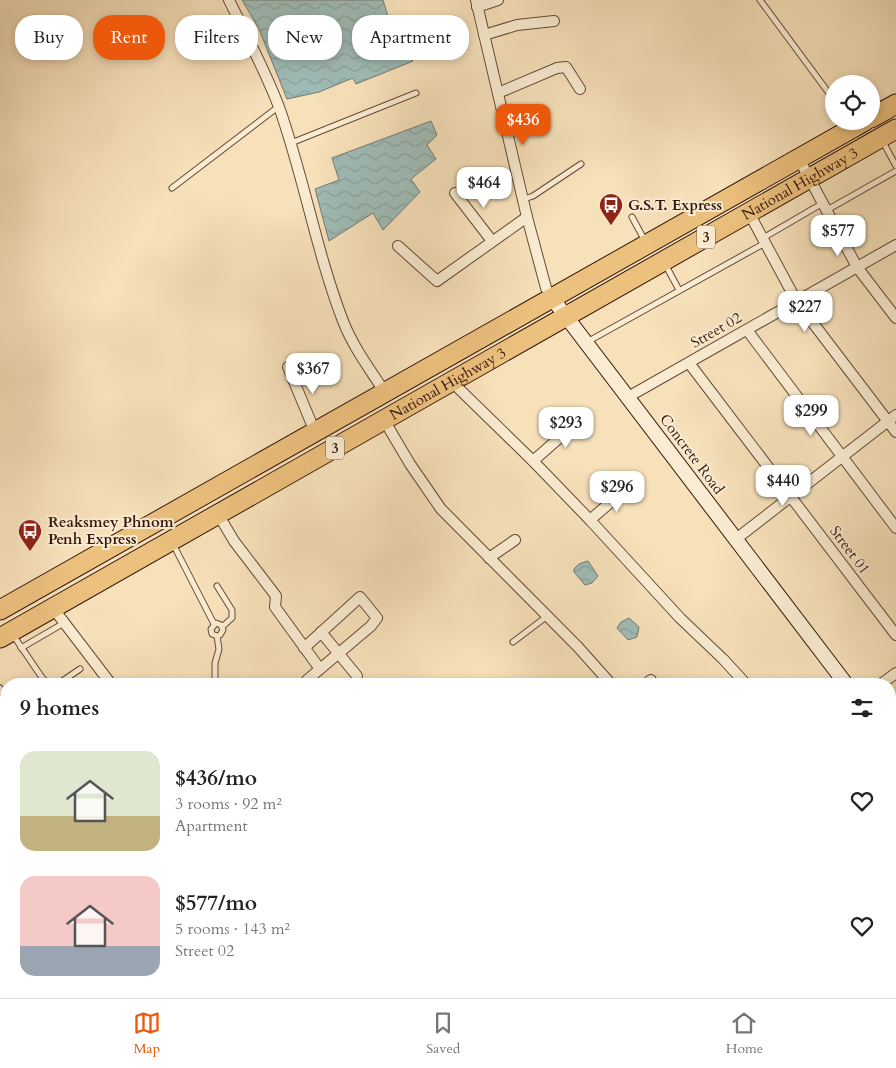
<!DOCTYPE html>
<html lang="en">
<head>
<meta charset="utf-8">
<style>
  body { margin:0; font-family:Cardo,serif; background:#f2f2f2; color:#222; height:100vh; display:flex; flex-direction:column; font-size:19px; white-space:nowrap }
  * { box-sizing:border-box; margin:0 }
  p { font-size:16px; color:#767676 }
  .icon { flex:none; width:28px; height:28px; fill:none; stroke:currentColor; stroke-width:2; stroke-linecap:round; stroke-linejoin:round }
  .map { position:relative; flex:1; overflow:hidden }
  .drawer { position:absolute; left:0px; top:678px; width:896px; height:321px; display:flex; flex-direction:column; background:#fff; border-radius:20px 20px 0 0; box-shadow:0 2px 8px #0003 }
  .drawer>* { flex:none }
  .hud { position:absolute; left:15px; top:15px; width:500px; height:45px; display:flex; gap:10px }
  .controls { position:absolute; left:825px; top:75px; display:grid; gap:10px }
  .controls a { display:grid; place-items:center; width:55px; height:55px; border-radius:50%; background:#fff; box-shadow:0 2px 8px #0003; font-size:25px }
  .price { position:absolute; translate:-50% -42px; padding:0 11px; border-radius:10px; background:#fff; color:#222; font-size:16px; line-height:32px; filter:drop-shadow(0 1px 2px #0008) }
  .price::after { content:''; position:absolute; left:50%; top:30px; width:15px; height:11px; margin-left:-8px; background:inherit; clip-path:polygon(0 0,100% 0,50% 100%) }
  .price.selected { background:#ea580c; color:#fff }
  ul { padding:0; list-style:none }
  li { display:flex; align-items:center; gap:15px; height:125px; padding:0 20px }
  li span { display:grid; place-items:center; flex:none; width:140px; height:100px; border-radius:15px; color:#555 }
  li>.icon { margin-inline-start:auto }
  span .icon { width:60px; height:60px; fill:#fffc; stroke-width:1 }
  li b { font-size:21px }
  h2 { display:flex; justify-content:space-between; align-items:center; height:60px; padding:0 20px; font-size:21px }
  .pill { padding:0 18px; border-radius:20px; background:#fff; box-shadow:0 2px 8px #0003; font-size:18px; line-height:45px }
  .pill.selected { background:#ea580c; color:#fff }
  .tab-bar { display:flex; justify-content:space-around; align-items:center; height:70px; border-top:1px solid #e0e0e0; background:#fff; font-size:14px; color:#767676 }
  .tab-bar a { display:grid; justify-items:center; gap:2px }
  .tab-bar .selected { color:#ea580c }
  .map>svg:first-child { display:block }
  .water { fill:url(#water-waves); stroke:#747972 }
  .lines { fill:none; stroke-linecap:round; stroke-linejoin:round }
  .lane-casing { stroke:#644836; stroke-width:7 }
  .street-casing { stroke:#644836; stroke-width:12 }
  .secondary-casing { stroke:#33150a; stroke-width:16 }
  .highway-casing { stroke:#33150a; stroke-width:21 }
  .lane { stroke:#faecd2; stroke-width:5 }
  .street { stroke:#faecd2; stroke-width:10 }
  .secondary { stroke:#faecd2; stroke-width:14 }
  .highway { stroke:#ecc07d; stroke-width:19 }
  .labels { text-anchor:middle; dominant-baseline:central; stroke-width:4; stroke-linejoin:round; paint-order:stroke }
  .shield { fill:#faecd2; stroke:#6f5646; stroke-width:1 }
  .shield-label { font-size:14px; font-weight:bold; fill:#33150a }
  .street-label { font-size:15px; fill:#33150a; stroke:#faecd2 }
  .poi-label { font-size:15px; font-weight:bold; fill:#33150a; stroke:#faecd2; text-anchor:start }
</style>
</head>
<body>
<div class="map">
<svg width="896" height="998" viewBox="0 0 896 998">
  <defs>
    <pattern id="water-waves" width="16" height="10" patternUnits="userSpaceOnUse" patternTransform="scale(1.25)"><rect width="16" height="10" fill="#9fbcb7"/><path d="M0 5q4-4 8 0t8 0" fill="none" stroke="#89a19c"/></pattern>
  </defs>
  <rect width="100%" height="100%" fill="#f7e1ba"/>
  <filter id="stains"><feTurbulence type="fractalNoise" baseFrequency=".004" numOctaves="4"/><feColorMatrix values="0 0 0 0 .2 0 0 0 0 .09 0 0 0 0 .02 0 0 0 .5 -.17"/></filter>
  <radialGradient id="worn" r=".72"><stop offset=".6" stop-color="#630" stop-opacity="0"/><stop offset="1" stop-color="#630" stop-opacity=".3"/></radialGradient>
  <g class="water">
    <path d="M242,0H383L392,30L413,61L356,84L353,78L319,92L287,99L259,29Z"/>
    <path d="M431,121L437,135L427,145L436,159L411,179L420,192L383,230L373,213L329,241L315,189L339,180L332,158Z"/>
    <path d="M588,561L598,576L592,583L585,585L574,572V569L579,564Z"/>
    <path d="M629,618L639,627L637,637L628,640L617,628L621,622Z"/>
  </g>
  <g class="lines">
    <g class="lane-casing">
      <g id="lane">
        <path d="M760,0L834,100"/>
        <path d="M882,140L896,166"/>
        <path d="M291,143L416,93"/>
        <path d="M172,188L278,107"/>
        <path d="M524,199L533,196L581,164"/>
        <path d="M827,210L896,171"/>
        <path d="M632,217L645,241"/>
        <path d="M763,238L823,203"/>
        <path d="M665,264L679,290"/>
        <path d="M587,342L765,243"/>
        <path d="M173,544L214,624"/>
        <path d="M217,586L232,610V618L222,627"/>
        <path d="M13,635L43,679L50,684"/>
        <path d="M513,642L546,617"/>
        <path d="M21,648L64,623"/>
        <path d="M58,684L80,669"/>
        <path d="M215,684V663L219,649L217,636L212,634L211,629L216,623L221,625L223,630L220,635L217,636"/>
        <path d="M0,688L6,699"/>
      </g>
    </g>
    <g class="street-casing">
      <g id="street">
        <path d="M229,0C246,35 265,70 279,107C304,177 316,251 343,321C353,347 370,369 385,393"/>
        <path d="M476,0L527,217L546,288L552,298"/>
        <path d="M477,7L498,0"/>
        <path d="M484,35L517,25L554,21"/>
        <path d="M498,93L557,68L566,67L580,89"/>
        <path d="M799,159L857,267L896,318"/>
        <path d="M455,193L492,241"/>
        <path d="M749,213L797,302L896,432"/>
        <path d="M398,246L437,281L527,217"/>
        <path d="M747,330L896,528"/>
        <path d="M689,363L896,635"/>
        <path d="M288,367L315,432"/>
        <path d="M452,382L533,461L590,520L680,618L723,659L746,684"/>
        <path d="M628,397L896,245"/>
        <path d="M384,420L410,464L441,509L578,647L611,684"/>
        <path d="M533,461L582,418"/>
        <path d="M218,514L234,541L276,596L275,607L320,669"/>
        <path d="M590,520L627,488"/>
        <path d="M736,539L896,415"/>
        <path d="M489,558L515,540"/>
        <path d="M53,608L111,684"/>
        <path d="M321,632L357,676"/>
        <path d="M304,648L360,597L377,618L371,626L307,680"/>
        <path d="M646,684L651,680"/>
        <path d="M881,684L896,673"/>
        <path d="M890,848L896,855"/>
        <path d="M890,984L896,987"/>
        <path d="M202,992L206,998"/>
        <path d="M811,992L815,998"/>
        <path d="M727,997L728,998"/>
        <path d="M162,998L168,992"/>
        <path d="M866,998L874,992"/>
      </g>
    </g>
    <g class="secondary-casing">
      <g id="secondary">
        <path d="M552,298L846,684"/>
        <path d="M890,741L896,749"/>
      </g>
    </g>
    <g class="highway-casing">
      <g id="highway">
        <path d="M871,118L896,104"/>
        <path d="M0,610L865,121"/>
        <path id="s1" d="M0,638L896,129"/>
      </g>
    </g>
    <use href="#lane" class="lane"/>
    <use href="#street" class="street"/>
    <use href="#secondary" class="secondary"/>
    <use href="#highway" class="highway"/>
  </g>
  <defs>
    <g id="bus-pin" transform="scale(1.25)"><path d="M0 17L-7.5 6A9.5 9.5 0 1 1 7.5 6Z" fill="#8f2418" stroke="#faecd2"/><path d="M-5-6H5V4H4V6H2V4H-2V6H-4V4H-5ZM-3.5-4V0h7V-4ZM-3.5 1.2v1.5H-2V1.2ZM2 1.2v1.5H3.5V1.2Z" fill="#fff"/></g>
  </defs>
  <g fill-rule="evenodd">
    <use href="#bus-pin" x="611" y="205"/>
    <use href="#bus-pin" x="30" y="531"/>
  </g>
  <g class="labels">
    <g class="shield">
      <rect x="697" y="225.5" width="18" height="23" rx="4"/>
      <rect x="326" y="436.5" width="18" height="23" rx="4"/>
    </g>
    <g class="shield-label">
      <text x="706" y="237">3</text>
      <text x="335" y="448">3</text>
    </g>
    <g class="street-label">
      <text stroke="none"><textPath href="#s1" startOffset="920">National Highway 3</textPath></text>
      <text transform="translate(716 330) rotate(-30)">Street 02</text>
      <text stroke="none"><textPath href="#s1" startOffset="515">National Highway 3</textPath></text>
      <text transform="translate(692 454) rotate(53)">Concrete Road</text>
      <text transform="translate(850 550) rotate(53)">Street 01</text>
    </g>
    <g class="poi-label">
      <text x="628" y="205">G.S.T. Express</text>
      <text x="48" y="522">Reaksmey Phnom<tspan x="48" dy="17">Penh Express</tspan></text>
    </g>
  </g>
  <rect width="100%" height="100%" filter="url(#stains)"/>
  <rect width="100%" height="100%" fill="url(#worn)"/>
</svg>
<div class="controls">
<a><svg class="icon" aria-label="locate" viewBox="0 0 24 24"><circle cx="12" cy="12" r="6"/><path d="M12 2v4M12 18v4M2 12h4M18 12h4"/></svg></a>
</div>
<b class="price selected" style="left:523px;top:146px">$436</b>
<b class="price" style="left:484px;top:209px">$464</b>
<b class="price" style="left:838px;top:257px">$577</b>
<b class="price" style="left:805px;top:333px">$227</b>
<b class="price" style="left:313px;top:395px">$367</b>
<b class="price" style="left:811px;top:437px">$299</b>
<b class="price" style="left:566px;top:449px">$293</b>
<b class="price" style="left:783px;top:507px">$440</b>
<b class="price" style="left:617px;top:513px">$296</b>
<div class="hud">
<a class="pill">Buy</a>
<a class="pill selected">Rent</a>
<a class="pill">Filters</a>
<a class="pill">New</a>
<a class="pill">Apartment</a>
</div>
<section class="drawer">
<h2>9 homes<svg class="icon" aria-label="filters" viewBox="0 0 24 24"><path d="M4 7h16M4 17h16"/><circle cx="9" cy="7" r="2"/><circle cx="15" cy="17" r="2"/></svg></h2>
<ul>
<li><span style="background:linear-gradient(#dfe7d0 65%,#c2b280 0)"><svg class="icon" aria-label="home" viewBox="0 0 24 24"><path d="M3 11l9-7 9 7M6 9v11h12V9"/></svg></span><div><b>$436/mo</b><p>3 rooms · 92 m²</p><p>Apartment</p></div><svg class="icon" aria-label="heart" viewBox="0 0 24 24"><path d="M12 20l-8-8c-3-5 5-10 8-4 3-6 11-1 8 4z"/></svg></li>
<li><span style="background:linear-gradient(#f6c9c9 70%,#9aa5b1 0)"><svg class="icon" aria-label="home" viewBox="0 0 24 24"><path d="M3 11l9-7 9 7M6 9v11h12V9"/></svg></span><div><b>$577/mo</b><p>5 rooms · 143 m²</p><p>Street 02</p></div><svg class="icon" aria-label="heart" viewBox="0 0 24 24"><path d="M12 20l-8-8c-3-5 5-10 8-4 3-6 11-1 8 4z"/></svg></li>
</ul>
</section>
</div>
<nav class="tab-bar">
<a class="selected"><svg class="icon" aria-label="map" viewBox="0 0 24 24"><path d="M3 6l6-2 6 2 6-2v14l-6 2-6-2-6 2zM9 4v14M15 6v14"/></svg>Map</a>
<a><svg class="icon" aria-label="saved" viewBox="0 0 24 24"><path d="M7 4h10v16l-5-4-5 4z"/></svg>Saved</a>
<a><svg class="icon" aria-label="home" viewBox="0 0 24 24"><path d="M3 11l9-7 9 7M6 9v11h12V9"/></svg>Home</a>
</nav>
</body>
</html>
